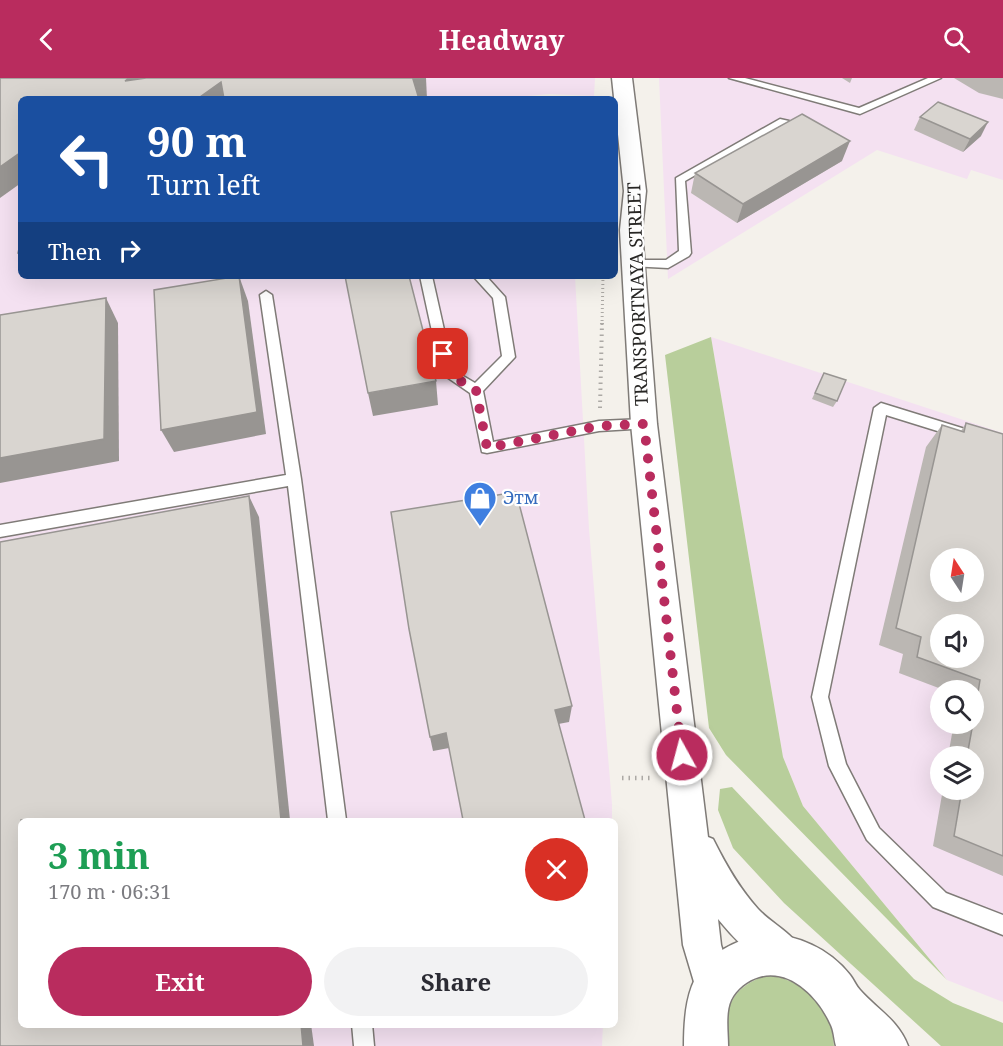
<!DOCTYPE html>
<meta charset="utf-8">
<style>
body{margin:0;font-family:"Noto Serif",serif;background:#f2f2f3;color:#2b2b33;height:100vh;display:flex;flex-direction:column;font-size:22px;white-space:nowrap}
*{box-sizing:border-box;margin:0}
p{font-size:20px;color:#7c7c81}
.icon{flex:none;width:33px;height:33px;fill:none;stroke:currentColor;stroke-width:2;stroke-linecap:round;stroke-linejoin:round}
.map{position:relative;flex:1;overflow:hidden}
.panel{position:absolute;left:18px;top:740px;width:600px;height:210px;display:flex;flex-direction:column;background:#fff;border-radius:9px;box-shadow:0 6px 24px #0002}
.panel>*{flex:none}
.hud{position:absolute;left:18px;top:18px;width:600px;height:183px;border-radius:9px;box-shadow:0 6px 24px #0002;background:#1a4fa0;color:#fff;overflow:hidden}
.needle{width:39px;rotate:348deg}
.fabs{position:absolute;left:930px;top:470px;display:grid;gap:12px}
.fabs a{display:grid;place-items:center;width:54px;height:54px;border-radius:50%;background:#fff;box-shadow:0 6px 24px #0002;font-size:30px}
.pin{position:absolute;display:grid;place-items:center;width:51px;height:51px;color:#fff;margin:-26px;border-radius:12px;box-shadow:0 3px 9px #0006}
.me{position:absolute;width:66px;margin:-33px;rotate:353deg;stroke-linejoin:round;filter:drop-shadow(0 0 4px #0008)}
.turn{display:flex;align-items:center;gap:21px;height:126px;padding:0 30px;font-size:27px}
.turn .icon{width:78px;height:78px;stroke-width:2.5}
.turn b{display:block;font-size:42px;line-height:51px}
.then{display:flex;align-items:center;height:57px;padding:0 30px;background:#0003;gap:12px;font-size:22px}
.round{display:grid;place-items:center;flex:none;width:63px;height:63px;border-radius:32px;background:#f2f2f3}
.summary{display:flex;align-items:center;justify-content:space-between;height:102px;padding:0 30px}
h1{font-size:36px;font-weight:700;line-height:45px;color:#1e9e55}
.cta{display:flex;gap:12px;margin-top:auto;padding:12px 30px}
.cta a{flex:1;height:69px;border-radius:36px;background:#b92c5e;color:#fff;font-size:24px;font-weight:700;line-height:69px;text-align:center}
.cta a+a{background:#f2f2f3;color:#2b2b33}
header{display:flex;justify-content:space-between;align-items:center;height:78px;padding:0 30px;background:#b92c5e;color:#fff;font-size:27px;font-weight:700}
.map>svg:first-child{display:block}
</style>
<header><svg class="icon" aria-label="back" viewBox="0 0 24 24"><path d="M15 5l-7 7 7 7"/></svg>Headway<svg class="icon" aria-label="search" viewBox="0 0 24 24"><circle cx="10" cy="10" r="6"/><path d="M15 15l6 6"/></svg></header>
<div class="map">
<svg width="1003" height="968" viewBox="0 0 1003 968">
<rect width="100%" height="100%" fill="#f4f1eb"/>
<g fill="#f4e1f1" fill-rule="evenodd">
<path d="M0 0H595L594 18 549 16 496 21H21V198H575L589 451 612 726V742H21V946H603L602 968H0Z"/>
<path d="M659 0H1003V102L971 92 967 101 877 72 668 201Z"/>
<path d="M711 259 1003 355V924L947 902 803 728 783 679ZM940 480H974V513H940ZM940 546H974V579H940ZM940 612H974V645H940ZM940 678H974V711H940Z"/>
</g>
<g fill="#b8ce9b">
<path d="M711 259 783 679 803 728 947 902 726 677 709 650 665 277Z"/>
<path d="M732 709 914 901 953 925 1003 945V968H941L784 825 733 770 718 732 720 711Z"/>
<path d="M770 897C807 904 832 930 834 968H729C719 933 734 905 770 897Z"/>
</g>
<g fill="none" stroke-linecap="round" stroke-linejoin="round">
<defs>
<g id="service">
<path d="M729 0H745L859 30 928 0H941L860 36Z"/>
<path d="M780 41 789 43 685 103 691 175 689 178 668 190 630 188V182H666L679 173 676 100Z"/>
<path d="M420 198H432L453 292 475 305 502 278 493 220 473 198H486L505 219 515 279 483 313 493 364 599 343 644 341 649 342 651 346 649 350 599 353 487 375 482 374 470 315 441 295Z"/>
<path d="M266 213 272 217 301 401 346 742H328L288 408 0 459V447L286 397 260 217Z"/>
<path d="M881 325 965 351 967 355 960 360 886 337 828 619 846 686 879 750 946 815 1003 837V857L933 829 867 762 829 688 812 619 874 330Z"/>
<path d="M352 946H372L374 968H354Z"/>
</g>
<path id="minor" d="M612 0H632L646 113 642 152 657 346 708 759 713 761C726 787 739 810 758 831 775 849 794 854 803 877L798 891 784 896C758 885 736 863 718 841L721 867 734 910 728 924 714 930 700 924 683 867 631 346 620 152 624 113Z"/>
<path id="tertiary" d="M764 855C797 857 829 870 850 897 854 902 856 908 860 912 878 932 898 942 908 968H836C834 961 834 952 830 945 818 919 790 890 759 899 748 902 736 911 731 922 725 935 728 954 728 968H684C684 901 699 873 764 855Z"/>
</defs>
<use href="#service" stroke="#7f7b77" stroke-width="3"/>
<use href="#minor" stroke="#7f7b77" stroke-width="3"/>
<use href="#tertiary" stroke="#7f7b77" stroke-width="3"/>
<path stroke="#aca9a5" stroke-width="3" stroke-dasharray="1 3" stroke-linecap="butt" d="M602 247 603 198"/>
<path stroke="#aca9a5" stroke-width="4" stroke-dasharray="1.5 4.5" stroke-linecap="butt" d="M600 330 602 245"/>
<path stroke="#aca9a5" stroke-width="4.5" stroke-dasharray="1.5 5" stroke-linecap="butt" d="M622 700H654"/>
<use href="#service" fill="#fff" fill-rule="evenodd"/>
<use href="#minor" fill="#fff" fill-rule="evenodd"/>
<use href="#tertiary" fill="#fff" fill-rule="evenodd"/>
</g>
<g fill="#bbb7b3">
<path d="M842 0H852L850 5Z"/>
<path d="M954 0H1003V21L979 15Z"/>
<path d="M920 39 981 58 963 74 914 52Z"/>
<path d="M842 83 737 145 691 115 695 95Z"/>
<path d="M824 295 837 323 833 329 812 321Z"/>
<path d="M966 345 1003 356V798L933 768 943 711H974V678H948L954 645H974V612H944L899 595 903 576 879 567 926 369 942 347 961 353Z"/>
</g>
<g fill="#989592">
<path d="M129 0H168L125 3Z"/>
<path d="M420 0H426L427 21H415L413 1Z"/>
<path d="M221 4 226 21H197Z"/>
<path d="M988 44 981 58 963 74 970 61Z"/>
<path d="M850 63 842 83 737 145 743 126Z"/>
<path d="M21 74V105L0 120V89Z"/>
<path d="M239 198 248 223 266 356 174 374 161 352Z"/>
<path d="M106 220 118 245 119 383 0 405V380Z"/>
<path d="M436 303 438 327 373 338 368 315Z"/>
<path d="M249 418 259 439 290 742H281Z"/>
<path d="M572 628 569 644 553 647 555 632Z"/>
<path d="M446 655 449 670 433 673 430 659Z"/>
<path d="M301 946H311L314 968H303Z"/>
</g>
<g fill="#d9d5d0" stroke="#989592" stroke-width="1.5" fill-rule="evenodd">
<path d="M0 0H129L125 3 146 0H420L413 1 419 21H224L221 4 197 21H21V74L0 89Z"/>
<path d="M938 24 988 44 970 61 920 39Z"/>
<path d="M802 36 850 63 743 126 695 95Z"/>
<path d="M21 162V175H18Z"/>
<path d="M239 198 257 334 161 352 154 212Z"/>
<path d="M345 198H409L436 303 368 315Z"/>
<path d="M106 220 104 361 0 380V237Z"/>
<path d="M824 295 846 302 837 323 815 315Z"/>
<path d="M966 345 1003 356V778L954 758 962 711H974V678H967L973 645H974V639L980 602 917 579 921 559 896 550 942 347 964 354ZM940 480H974V513H940ZM940 546H974V579H940Z"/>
<path d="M516 414 572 628 555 632 585 742H463L446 655 430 659 409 551 391 434Z"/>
<path d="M249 418 281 742H21V946H301L303 968H0V464Z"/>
</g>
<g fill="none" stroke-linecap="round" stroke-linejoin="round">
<path stroke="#b92c5e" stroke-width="10" stroke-dasharray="0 18" d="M443 276 447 295 476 312 487 370 599 348 644 346 682 677"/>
</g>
<defs>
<symbol id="shop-pin" viewBox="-11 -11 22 30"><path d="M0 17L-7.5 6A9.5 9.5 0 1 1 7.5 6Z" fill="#3f7fe0" stroke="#fff"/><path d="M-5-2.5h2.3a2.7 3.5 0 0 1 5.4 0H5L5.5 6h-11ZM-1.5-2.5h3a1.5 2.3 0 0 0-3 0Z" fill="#fff"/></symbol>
</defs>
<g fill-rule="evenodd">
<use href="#shop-pin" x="461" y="401" width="38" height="52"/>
</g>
<g text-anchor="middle" stroke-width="4.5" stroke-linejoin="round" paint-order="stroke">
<g font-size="18" fill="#282725" stroke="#fff">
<text transform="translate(638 216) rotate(-92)" y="6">TRANSPORTNAYA STREET</text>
</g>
<g font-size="18" fill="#366cbe" stroke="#fff" text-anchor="start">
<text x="503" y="426">Этм</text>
</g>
</g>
</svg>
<div class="fabs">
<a><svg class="needle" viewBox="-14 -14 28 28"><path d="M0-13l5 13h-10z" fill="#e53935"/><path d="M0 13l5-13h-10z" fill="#7c7c81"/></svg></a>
<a><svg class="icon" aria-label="sound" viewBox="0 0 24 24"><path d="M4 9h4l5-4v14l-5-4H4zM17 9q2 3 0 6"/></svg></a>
<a><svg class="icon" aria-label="search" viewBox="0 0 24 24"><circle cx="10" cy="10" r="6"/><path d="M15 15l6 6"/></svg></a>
<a><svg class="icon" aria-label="layers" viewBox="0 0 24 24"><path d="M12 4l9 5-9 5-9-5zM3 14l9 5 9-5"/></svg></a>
</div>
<div class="pin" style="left:443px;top:276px;background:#d93025"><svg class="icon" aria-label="arrive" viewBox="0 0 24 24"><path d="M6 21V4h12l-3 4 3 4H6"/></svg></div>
<svg class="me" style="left:682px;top:677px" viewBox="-20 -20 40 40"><circle r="17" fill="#b92c5e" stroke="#fff" stroke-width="3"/><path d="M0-11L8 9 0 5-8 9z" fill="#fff"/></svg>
<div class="hud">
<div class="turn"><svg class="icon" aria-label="left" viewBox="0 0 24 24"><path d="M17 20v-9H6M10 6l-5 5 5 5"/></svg><div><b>90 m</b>Turn left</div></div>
<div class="then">Then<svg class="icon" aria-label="right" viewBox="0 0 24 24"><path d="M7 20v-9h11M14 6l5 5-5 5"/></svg></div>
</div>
<section class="panel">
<div class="summary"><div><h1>3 min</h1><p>170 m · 06:31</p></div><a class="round" style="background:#d93025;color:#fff"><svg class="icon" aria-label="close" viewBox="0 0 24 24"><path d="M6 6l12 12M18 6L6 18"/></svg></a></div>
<div class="cta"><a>Exit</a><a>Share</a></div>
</section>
</div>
